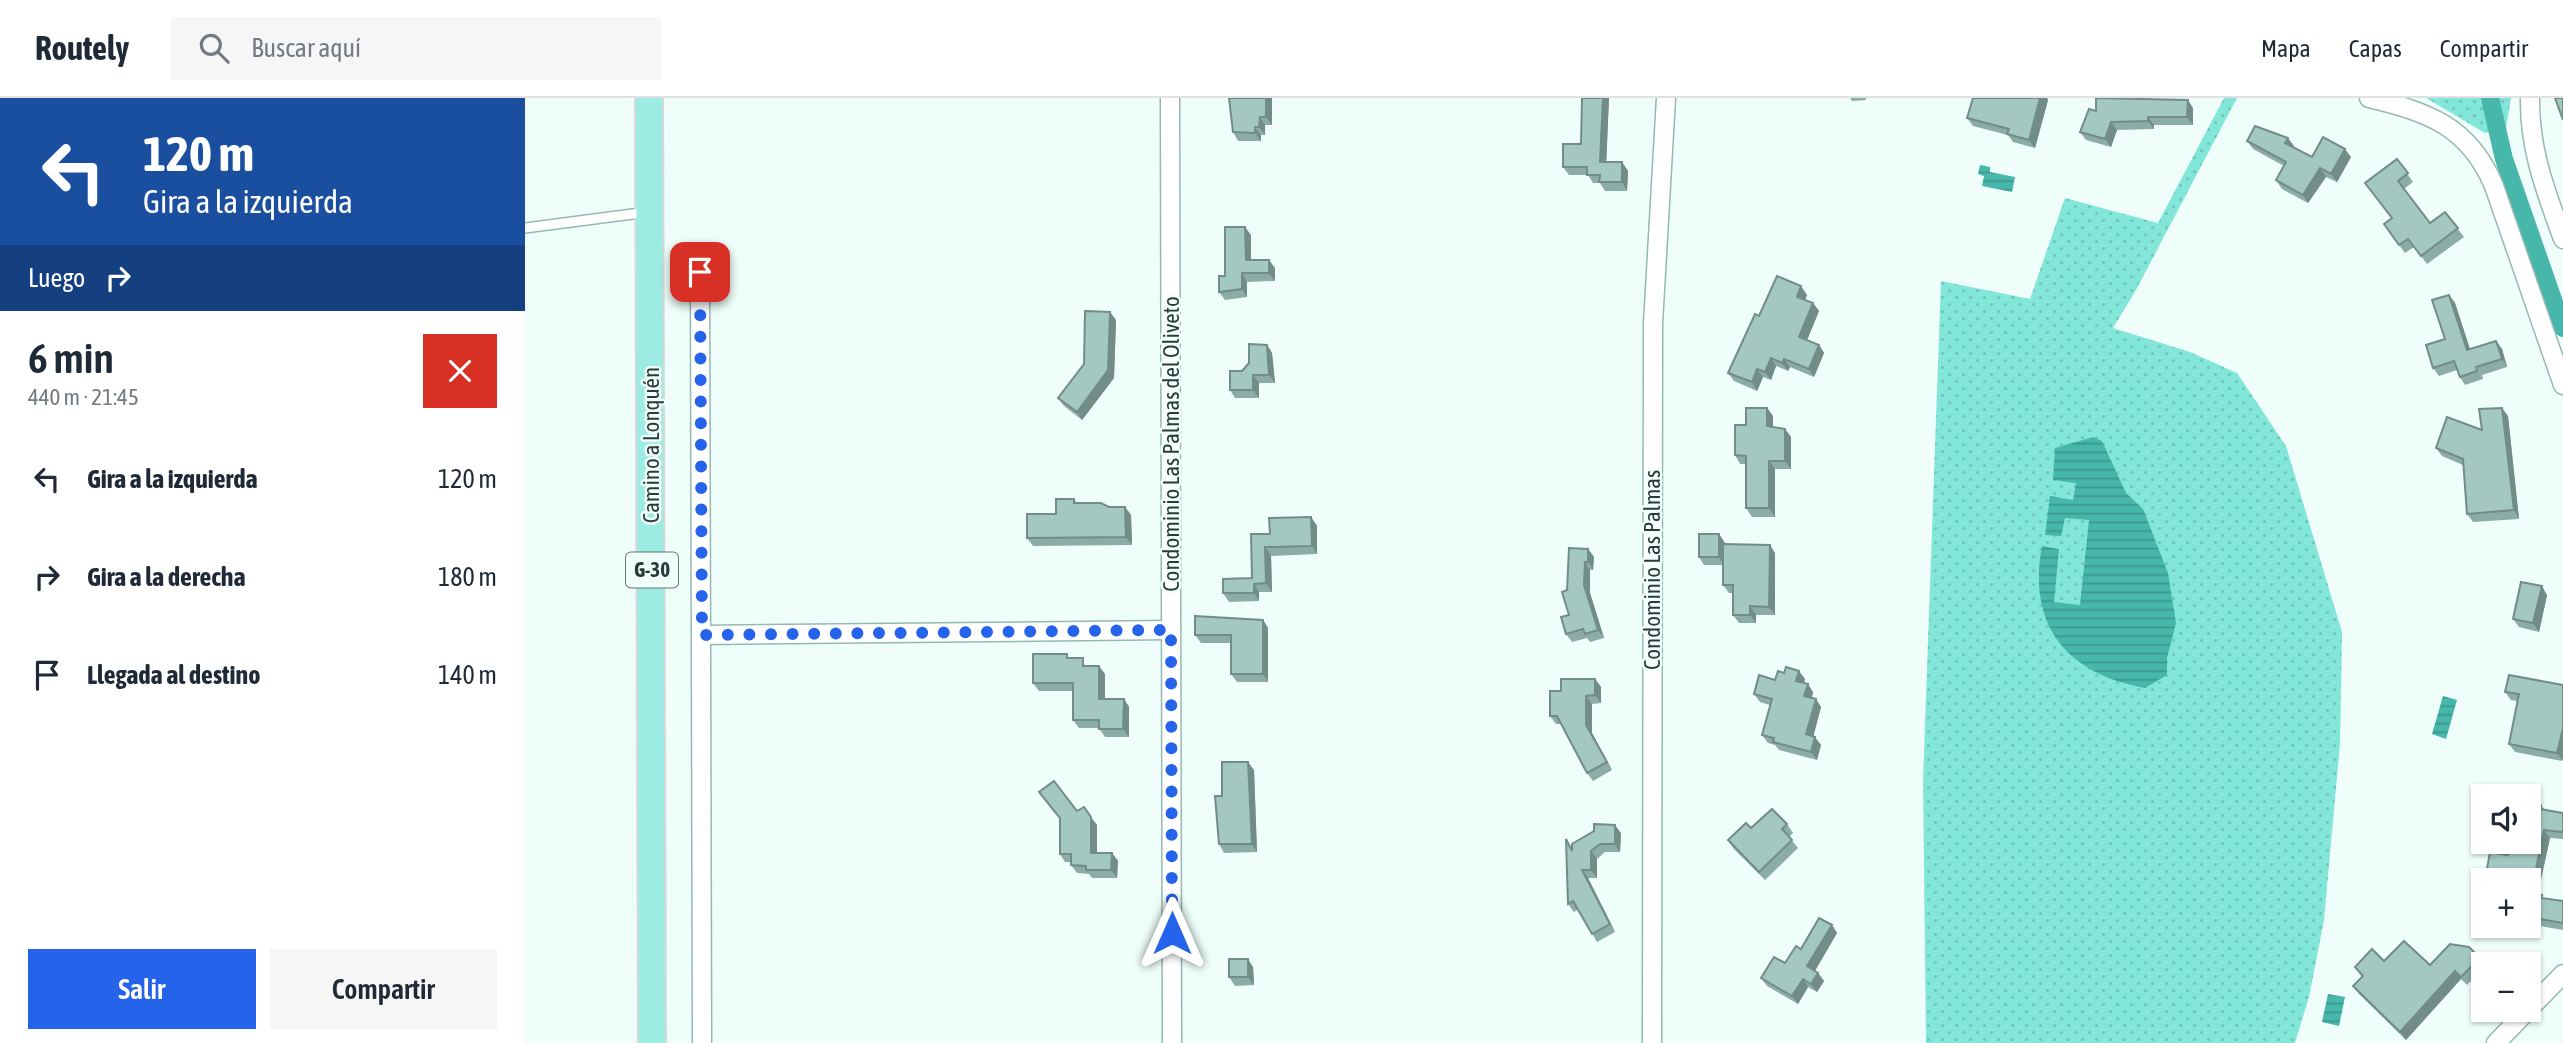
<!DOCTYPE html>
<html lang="es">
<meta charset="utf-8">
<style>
body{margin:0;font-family:"Asap Condensed",sans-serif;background:#f6f6f7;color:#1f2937;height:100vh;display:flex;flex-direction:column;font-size:26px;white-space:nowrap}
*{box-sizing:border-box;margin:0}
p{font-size:23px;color:#747a83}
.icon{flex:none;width:38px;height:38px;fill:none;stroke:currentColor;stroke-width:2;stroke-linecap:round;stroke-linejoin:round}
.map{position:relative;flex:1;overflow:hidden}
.panel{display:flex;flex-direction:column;background:#fff;width:525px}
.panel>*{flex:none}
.banner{background:#1a4fa0;color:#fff;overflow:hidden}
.fabs{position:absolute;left:1946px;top:686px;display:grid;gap:14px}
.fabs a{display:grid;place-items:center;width:70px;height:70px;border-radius:0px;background:#fff;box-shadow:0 2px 5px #0004;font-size:35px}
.pin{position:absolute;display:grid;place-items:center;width:60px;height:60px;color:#fff;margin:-30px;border-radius:14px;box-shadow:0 4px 10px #0006}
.me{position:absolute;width:77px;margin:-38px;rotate:0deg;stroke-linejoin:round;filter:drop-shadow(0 0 5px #0008)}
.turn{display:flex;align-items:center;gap:24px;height:147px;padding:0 28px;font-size:32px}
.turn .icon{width:91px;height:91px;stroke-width:2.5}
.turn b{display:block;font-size:49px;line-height:60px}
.then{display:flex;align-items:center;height:66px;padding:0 28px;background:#0003;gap:14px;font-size:26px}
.round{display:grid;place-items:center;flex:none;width:74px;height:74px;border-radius:0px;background:#f6f6f7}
.head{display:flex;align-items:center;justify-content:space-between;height:119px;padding:0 28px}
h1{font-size:42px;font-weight:600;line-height:52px}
.button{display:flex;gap:14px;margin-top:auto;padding:14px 28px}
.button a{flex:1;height:80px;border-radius:0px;background:#2563eb;color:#fff;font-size:28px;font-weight:600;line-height:80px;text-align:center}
.button a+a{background:#f6f6f7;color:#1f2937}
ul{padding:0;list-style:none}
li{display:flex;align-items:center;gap:21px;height:98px;padding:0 28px}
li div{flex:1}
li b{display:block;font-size:26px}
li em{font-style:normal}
header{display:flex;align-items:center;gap:42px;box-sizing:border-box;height:98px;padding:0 35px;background:#fff;border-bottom:2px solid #e0e1e3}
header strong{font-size:33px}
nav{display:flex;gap:38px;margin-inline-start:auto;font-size:24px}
.search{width:490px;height:63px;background:#f6f6f7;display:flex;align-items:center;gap:18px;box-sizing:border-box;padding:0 24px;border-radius:0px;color:#747a83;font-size:26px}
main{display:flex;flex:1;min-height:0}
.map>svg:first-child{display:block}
</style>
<header>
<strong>Routely</strong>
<div class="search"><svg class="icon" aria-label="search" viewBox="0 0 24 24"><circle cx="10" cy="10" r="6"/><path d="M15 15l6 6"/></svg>Buscar aquí</div>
<nav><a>Mapa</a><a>Capas</a><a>Compartir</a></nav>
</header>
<main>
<section class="panel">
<div class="banner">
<div class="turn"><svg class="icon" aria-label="left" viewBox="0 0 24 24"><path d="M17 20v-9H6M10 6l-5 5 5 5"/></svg><div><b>120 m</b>Gira a la izquierda</div></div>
<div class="then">Luego<svg class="icon" aria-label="right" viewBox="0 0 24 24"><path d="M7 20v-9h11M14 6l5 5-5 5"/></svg></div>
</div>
<div class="head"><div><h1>6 min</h1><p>440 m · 21:45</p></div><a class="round" style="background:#d93025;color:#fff"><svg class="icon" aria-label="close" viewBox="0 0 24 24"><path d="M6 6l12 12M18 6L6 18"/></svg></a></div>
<ul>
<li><svg class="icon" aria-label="left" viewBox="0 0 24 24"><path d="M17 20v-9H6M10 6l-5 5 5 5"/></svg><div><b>Gira a la izquierda</b></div><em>120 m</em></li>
<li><svg class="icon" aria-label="right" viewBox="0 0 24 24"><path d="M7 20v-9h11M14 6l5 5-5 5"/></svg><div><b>Gira a la derecha</b></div><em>180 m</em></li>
<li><svg class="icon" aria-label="arrive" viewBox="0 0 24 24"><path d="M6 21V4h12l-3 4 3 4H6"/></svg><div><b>Llegada al destino</b></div><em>140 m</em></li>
</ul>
<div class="button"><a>Salir</a><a>Compartir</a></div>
</section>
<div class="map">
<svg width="2038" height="945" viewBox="0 0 2038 945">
<defs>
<pattern id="grass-dots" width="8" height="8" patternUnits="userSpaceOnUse" patternTransform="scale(1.75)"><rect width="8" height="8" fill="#82e6d9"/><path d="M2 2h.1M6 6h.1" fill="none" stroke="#70c6bb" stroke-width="1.8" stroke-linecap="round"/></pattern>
<pattern id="water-rules" width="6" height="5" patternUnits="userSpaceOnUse" patternTransform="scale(1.75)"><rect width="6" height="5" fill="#46b7aa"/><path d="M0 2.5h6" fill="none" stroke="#3b968b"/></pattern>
</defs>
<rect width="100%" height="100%" fill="#effefb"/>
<g fill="url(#grass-dots)">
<path d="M1699 0H1712L1611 192 1588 230 1665 254 1712 275 1761 348 1817 534 1815 646 1799 822 1784 899 1770 945H1401L1398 682 1416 183 1505 201 1540 100 1633 125Z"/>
<path d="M1901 0H1986L1981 30 1960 35Z"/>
</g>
<g fill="url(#water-rules)">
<path d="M1455 67 1465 69V74L1490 79 1487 94 1457 88 1459 78 1453 76Z"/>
<path d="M1568 339 1577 343 1601 395 1618 411 1643 475 1651 525 1642 560V577L1620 590C1542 576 1502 528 1517 448L1534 451 1529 504 1555 507 1564 422 1540 420 1536 438 1520 437 1525 398 1548 402 1551 385 1528 382 1530 350Z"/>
<path d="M1918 598 1932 602 1921 641 1907 636Z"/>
<path d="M1803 896 1820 899 1814 928 1797 924Z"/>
</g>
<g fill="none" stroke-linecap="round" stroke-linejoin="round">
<path stroke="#46b7aa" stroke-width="18" d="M1965 0 1979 61 2038 230"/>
<defs>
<path id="service" d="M0 130 123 114"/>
<g id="minor">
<path d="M645 0 647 945"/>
<path d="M1844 0C1903 14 1944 28 1969 88L2038 287"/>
<path d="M2005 0C2004 51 2021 94 2038 141"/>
<path d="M175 174 177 945"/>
<path d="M177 537 646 532"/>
<path d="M2004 911 2038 876"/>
<path d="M1127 945 1128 226 1141 0"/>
<path d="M1971 945 2003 912"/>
</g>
<path id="primary" d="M124 0 127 945"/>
</defs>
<use href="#service" stroke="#94b9b3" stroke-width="12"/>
<use href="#minor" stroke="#94b9b3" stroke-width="21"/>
<use href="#primary" stroke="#d5d8d7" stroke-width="30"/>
<use href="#service" stroke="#fff" stroke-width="9"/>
<use href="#minor" stroke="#fff" stroke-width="18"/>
<use href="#primary" stroke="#9cece3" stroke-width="26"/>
</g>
<g fill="#8caca7">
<path d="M747 0V27H740V37H736V43H713L708 34Z"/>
<path d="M1057 0H1084L1081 64H1097L1103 73 1102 93H1080L1075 85H1068L1063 77H1044L1038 69 1056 46Z"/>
<path d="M1325 0H1341V2L1327 3Z"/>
<path d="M1448 0H1522L1523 2 1510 50 1488 44 1483 37 1448 28 1442 20Z"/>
<path d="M1668 10V27H1629V31L1592 32 1586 49 1561 42 1555 34 1571 13Z"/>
<path d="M1722 43 1769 48 1768 49 1787 59H1826L1812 84 1801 79 1783 105 1757 91 1751 82 1759 68 1728 51Z"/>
<path d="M1872 61 1888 84 1879 91 1905 125 1920 114 1939 139 1902 166 1889 149 1880 155 1859 126 1866 121Z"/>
<path d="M726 137V162L750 170V183L722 184V199L700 202 694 194 700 178Z"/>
<path d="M1282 197 1280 202 1288 205 1294 213 1282 242 1294 247 1299 255 1289 279 1265 269 1263 273 1251 268 1246 282 1238 279 1232 293 1209 283 1203 275 1234 218Z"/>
<path d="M1924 197 1930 205 1945 251 1971 243 1977 251 1982 269 1957 277 1958 281 1940 287 1935 279 1932 272 1914 278 1908 270 1920 241Z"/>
<path d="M585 214 591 222 589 280 557 322 539 308 533 300 559 266Z"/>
<path d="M742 247 747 255 750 285H734V300H710L705 292 717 273Z"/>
<path d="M1242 310 1248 318V329L1260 331 1266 339V371H1250V419H1227L1221 410V366H1215L1210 357 1221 327Z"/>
<path d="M1983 318 1994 421 1948 424 1942 416 1938 367 1917 358 1911 350 1957 332Z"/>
<path d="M549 401 552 405 584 409H600L606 417 607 447 508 448 502 440Z"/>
<path d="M786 419 792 428V456L746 458 747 494H734V503L704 504 698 495 727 480 745 436Z"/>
<path d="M1194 436 1200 446 1250 455V517H1231V525H1214L1208 517V495H1204L1198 487V467H1179L1174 459Z"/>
<path d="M1063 451 1069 459 1068 472H1065V495L1079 540 1065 544 1062 540 1047 544 1041 536 1044 517Z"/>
<path d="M2022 497 2014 534 1994 529 1988 521Z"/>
<path d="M738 522 743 530V584H712L706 576V545H676L670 537Z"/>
<path d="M545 560 580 576V601H599L604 609V639H580L574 630H554L548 622V593H514L508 585Z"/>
<path d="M1984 577 2037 663 1990 654 1984 646 1992 603 1986 602 1980 594Z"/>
<path d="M1070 581 1076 589V605L1067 606V635L1087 672 1068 683 1062 675 1036 626H1031L1025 618 1036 593Z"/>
<path d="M1280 581 1279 585 1288 594 1287 600 1296 609 1288 638 1296 647 1292 662 1254 652 1250 647 1243 645 1237 637 1245 607 1235 604 1229 596Z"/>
<path d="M729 672 732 754 699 755 694 746Z"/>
<path d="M520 702 552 713 572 727V755H587L593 763 592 780H567L564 776 552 775 546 767V764H540L535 756V721Z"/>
<path d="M2016 707 2020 712 2038 715V741L2025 740 2013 796 2019 800 2038 803V832L2004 826V782Z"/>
<path d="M1262 726 1268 735 1264 739 1273 750 1240 782 1209 751 1203 742 1226 730Z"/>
<path d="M1096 735 1095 754H1080L1072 761V780H1063L1090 834 1072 844 1053 811 1049 814 1043 806 1047 751Z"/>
<path d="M1307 827 1312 835 1290 873 1293 875 1299 883 1292 894 1283 889 1273 906 1242 888 1236 880 1260 865 1276 851Z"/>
<path d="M1955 860 1960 866H1958V871L1942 887 1936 881 1881 942 1834 896 1828 888 1837 879 1830 869 1859 863 1905 867Z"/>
<path d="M728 869 729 887 710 888 704 879Z"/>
</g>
<g fill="#728c88">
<path d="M741 0H747V27L741 19Z"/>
<path d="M1078 0H1084L1081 72 1075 64Z"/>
<path d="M1515 0H1522L1523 2 1510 50 1504 42Z"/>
<path d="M1663 2 1668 10V27L1662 19Z"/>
<path d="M735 19 740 27V37L734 29Z"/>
<path d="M1623 19 1629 27V31L1623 23Z"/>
<path d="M1586 24 1592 32 1586 49 1580 41Z"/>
<path d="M730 29 736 37V43L730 35Z"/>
<path d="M1763 40 1769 48 1766 53 1760 45Z"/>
<path d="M1820 51 1826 59 1812 84 1806 76Z"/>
<path d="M1097 64 1103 73 1102 93 1097 84Z"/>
<path d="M1795 70 1801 79 1783 105 1778 97Z"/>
<path d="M720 129 726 137V170L721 162Z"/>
<path d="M744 162 750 170V183L744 175Z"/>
<path d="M717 175 722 184V199L717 191Z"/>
<path d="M1276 188 1282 197 1278 207 1272 199Z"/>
<path d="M1924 197 1930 205 1948 261 1942 252Z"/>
<path d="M1288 205 1294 213 1280 247 1274 239Z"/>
<path d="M585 214 591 222 589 280 557 322 552 314Z"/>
<path d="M1971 243 1977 251 1982 269 1977 261Z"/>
<path d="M742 247 747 255 750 285 744 277Z"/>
<path d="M1294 247 1299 255 1289 279 1284 271Z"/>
<path d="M1246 260 1251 268 1246 282 1240 274Z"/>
<path d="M1259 261 1265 269 1263 273 1257 265Z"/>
<path d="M1232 271 1238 279 1232 293 1227 284Z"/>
<path d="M728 277 734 285V300L728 292Z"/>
<path d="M1242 310 1248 318V336L1242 328Z"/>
<path d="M1977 310 1983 318 1994 421 1989 412Z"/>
<path d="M1260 331 1266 339V371L1260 363Z"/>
<path d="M1244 363 1250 371V419L1244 410Z"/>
<path d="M600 409 606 417 607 447 601 439Z"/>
<path d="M786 419 792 428V456L787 448Z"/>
<path d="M1194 436 1200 445 1199 467 1194 459Z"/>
<path d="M1245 447 1250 455V517L1244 509Z"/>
<path d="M740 449 746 458 747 494 741 485Z"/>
<path d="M1063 451 1069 459 1068 472 1063 464Z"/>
<path d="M1060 464 1065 472V495L1079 540 1073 532 1059 487Z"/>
<path d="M729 486 734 494V503L729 495Z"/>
<path d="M2017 488 2022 497 2014 534 2008 525Z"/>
<path d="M1225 508 1231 517V525L1225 517Z"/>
<path d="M738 522 743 530V584L738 576Z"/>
<path d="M574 568 580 576V609L574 601Z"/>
<path d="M1274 573 1280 581 1277 591 1271 583Z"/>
<path d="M1070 581 1076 589V605L1070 597Z"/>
<path d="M1283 586 1288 594 1285 606 1279 598Z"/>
<path d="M1061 598 1067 606V635L1087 672 1082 664 1061 627Z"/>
<path d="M599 601 604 609V639L598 631Z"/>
<path d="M1291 601 1296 609 1287 644 1281 636Z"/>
<path d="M2038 630V661L2037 663 2032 655Z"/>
<path d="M1290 639 1296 647 1292 662 1286 654Z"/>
<path d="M723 664 729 672 732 754 727 746Z"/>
<path d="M566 719 572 727V763L566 755Z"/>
<path d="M1090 727 1096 735 1095 754 1090 746Z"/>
<path d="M2019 732 2025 740 2011 803 2006 795Z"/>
<path d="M1066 753 1072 761V780L1066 772Z"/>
<path d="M587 755 593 763 592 780 586 772Z"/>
<path d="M1057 772 1063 780 1090 834 1085 826Z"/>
<path d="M1307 827 1312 835 1288 876 1282 868Z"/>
<path d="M723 861 728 869 729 887 723 879Z"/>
<path d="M1930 873 1936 881 1881 942 1875 934Z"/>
<path d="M1293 875 1299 883 1292 894 1286 886Z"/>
<path d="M1278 881 1283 889 1273 906 1267 898Z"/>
</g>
<g fill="#a3c8c2" stroke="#728c88" stroke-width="2">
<path d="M704 0H741V19H735L734 29H730V35L708 34Z"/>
<path d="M1057 0H1078L1075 64H1097V84H1074L1075 77H1062V69H1038V46H1056Z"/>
<path d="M1448 0H1515L1504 42 1482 36 1484 31 1442 20Z"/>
<path d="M1571 0 1663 2 1662 19H1623V23L1586 24 1580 41 1555 34 1564 11 1571 13Z"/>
<path d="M2030 0H2038V22Z"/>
<path d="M1730 28 1763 40 1760 45 1787 59 1798 39 1820 51 1806 76 1795 70 1778 97 1751 82 1761 64 1722 43Z"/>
<path d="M1872 61 1883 75 1873 83 1905 125 1920 114 1933 130 1896 158 1883 141 1874 147 1859 126 1867 120 1840 85Z"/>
<path d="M700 129H720L721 162H744V175H717V191L694 194V178H700Z"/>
<path d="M1252 178 1276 188 1272 199 1288 205 1274 239 1294 247 1284 271 1259 261 1257 265 1246 260 1240 274 1232 271 1227 284 1203 275 1230 216 1234 218Z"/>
<path d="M1924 197 1942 252 1971 243 1977 261 1951 269 1952 273 1935 279 1929 263 1908 270 1901 247 1920 241 1907 202Z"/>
<path d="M560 213 585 214 583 272 552 314 533 300 559 266Z"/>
<path d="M724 246 742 247 744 277H728V292H705V273H717L724 265Z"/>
<path d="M1221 310H1242V328L1260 331V363H1244V410H1221V358L1210 357V327H1221Z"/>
<path d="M1977 310 1989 412 1942 416 1938 361 1911 350 1922 319 1957 332 1954 311Z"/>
<path d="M531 401H549V405H576L584 409H600L601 439 502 440V416H531Z"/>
<path d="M786 419 787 448 740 449 741 485 729 486V495H698V481L727 480 726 436H745L744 420Z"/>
<rect x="1174" y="436" width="20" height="23"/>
<path d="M1198 446 1245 447 1244 509 1225 508V517H1208V487H1198Z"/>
<path d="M1044 450 1063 451V464H1060L1059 487 1073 532 1060 536 1058 531 1041 536 1036 519 1044 517 1037 494 1042 492Z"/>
<path d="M1996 484 2017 488 2008 525 1988 521Z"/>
<path d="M670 518 738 522V576H706V537H670Z"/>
<path d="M508 556H542V560H558V568H574V601H599L598 631H574V622H548V585H508Z"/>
<path d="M1261 569 1274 573 1271 583 1283 586 1279 598 1291 601 1281 636 1290 639 1286 654 1248 644 1249 640 1237 637 1247 601 1229 596 1234 577 1250 582 1253 573 1259 575Z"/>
<path d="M1984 577 2038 587V630L2032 655 1984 646 1994 596 1980 594Z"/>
<path d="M1036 581H1070V597L1061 598V627L1082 664 1062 675 1032 618H1025V593H1036Z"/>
<path d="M697 664H723L727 746H694L690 698H697Z"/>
<path d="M529 683 552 713 559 709 566 719V755H587L586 772H561V768L546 767V756H535V720L514 694Z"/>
<path d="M2004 705 2016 707 2015 711 2038 715V734L2019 732 2006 795 2017 797 2016 800 2038 803V825L2004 819V782H1960L1965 754 1983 757 1985 744H2004Z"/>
<path d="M1247 711 1262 726 1257 731 1267 742 1234 774 1203 742 1221 725 1226 730Z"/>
<path d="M1069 726 1090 727V746H1075L1066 753V772H1057L1085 826 1067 836 1048 803 1043 806 1041 741 1047 753V746L1069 733Z"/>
<path d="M1294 820 1307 827 1282 868 1293 875 1286 886 1278 881 1267 898 1236 880 1249 859 1260 865 1271 848 1276 851Z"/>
<path d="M1879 843 1905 867 1925 846 1944 849 1955 860 1936 879 1930 873 1875 934 1828 888 1838 878 1830 869 1847 851 1859 863Z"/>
<rect x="704" y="861" width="19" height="18"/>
</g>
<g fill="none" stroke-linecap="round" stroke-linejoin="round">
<path stroke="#2563eb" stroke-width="12" stroke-dasharray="0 21.6" d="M175 174 177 537 646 532 647 835"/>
</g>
<g text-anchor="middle" stroke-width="5" stroke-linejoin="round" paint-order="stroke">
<rect fill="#effefb" stroke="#667572" stroke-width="2" x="101" y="454.5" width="52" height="35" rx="5"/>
<g font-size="21" font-weight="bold" fill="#2b3a38">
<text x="127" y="479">G-30</text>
</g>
<g font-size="23" fill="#2b3a38" stroke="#effefb">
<text transform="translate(646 346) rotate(-90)" y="8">Condominio Las Palmas del Oliveto</text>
<text transform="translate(126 347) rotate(-90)" y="8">Camino a Lonquén</text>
<text transform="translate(1127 472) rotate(-90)" y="8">Condominio Las Palmas</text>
</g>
</g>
</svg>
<div class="fabs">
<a><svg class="icon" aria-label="sound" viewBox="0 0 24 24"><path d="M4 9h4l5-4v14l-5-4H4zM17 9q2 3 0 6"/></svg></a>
<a>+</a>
<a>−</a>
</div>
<div class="pin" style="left:175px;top:174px;background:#d93025"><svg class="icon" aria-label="arrive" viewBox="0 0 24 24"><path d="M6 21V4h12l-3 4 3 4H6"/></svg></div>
<svg class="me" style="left:647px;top:835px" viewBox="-20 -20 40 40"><path d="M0-17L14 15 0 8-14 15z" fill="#2563eb" stroke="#fff" stroke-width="4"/></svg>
</div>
</main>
